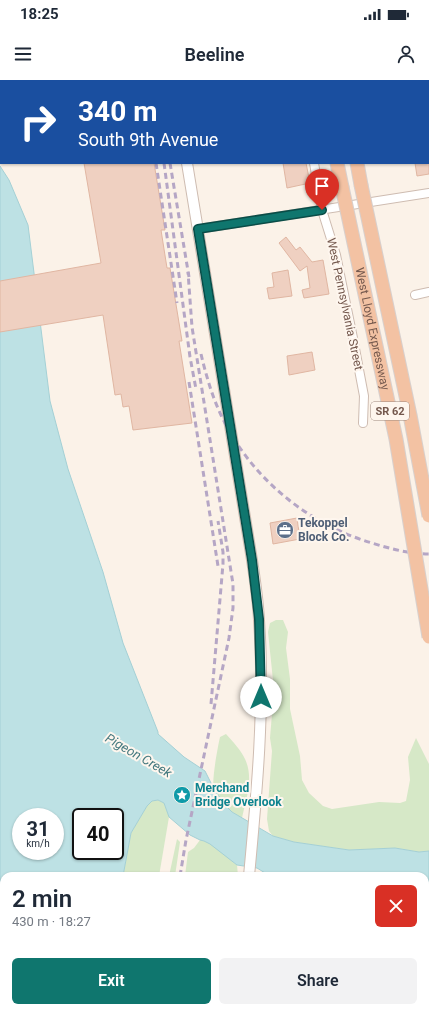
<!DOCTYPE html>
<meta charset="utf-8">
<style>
body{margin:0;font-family:Roboto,sans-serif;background:#f2f2f3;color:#1f2937;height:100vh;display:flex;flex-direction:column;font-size:15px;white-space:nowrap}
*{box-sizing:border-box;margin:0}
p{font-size:13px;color:#747a83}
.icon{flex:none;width:22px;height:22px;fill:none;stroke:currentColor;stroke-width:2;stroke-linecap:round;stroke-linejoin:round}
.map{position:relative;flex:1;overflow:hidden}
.side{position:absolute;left:0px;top:792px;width:429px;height:140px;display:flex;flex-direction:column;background:#fff;border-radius:12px 12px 0 0;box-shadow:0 1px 3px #0004}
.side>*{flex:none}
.top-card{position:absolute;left:0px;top:0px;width:429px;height:84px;box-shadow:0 1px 3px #0004;background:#1a4fa0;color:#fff;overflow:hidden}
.speed{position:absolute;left:12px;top:728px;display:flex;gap:8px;font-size:20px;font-weight:700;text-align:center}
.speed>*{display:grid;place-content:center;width:52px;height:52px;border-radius:50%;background:#fff;box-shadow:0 1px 3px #0004;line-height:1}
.speed small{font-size:10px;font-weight:400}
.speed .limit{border:2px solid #111;border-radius:6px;background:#fff;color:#111}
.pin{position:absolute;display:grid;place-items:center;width:34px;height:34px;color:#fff;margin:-41px -17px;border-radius:50% 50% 50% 0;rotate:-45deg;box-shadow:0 0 4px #0007}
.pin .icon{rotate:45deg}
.me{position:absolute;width:44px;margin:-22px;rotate:0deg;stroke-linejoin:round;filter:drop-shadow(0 0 3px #0008)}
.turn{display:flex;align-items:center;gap:14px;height:84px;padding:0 12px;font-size:18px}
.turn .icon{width:52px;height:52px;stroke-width:2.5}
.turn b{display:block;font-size:28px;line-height:34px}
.round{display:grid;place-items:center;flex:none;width:42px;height:42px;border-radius:6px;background:#f2f2f3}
.overview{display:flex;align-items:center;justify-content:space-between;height:68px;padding:0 12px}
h1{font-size:24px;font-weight:600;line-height:30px}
.primary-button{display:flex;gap:8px;margin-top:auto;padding:8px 12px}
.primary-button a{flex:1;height:46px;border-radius:6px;background:#0f766e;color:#fff;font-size:16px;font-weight:600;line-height:46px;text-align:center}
.primary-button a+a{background:#f2f2f3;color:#1f2937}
.status{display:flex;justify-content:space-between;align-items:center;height:28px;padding:0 20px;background:#fff;direction:ltr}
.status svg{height:11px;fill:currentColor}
header{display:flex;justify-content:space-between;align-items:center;height:52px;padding:0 12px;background:#fff;font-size:18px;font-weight:600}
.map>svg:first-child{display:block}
</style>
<div class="status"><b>18:25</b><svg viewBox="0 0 49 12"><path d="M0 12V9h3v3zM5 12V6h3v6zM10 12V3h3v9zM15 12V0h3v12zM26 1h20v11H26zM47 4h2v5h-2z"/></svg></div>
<header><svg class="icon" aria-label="menu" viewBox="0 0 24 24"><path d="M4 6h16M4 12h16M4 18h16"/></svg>Beeline<svg class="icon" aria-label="person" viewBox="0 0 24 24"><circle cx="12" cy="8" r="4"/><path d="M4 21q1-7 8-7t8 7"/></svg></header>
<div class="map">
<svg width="429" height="932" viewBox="0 0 429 932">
<rect width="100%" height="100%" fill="#fbf2e8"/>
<g fill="#ece5e1">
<path d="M130 928H171L174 932H126Z"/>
<path d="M259 928H319L320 932H259Z"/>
</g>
<g fill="#d6e8c7">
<path d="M276 540H283L288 552 286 568 290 599V629L300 676 302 700 309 713 323 726 332 729 379 722 400 723 406 721 410 700 408 677 416 658 429 684V771L419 772 395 768 349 770 294 762 273 756 269 751 267 739 272 671 270 658 274 610 268 552 270 543Z"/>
<path d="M226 654C233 662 241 670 245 679 254 698 246 719 242 738 232 733 217 721 214 710 211 702 218 666 220 657Z"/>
<path d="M158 720 164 723 169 737 159 796H123L131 753 147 726 152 721Z"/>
<path d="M177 759 180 762 175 796H169Z"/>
<path d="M200 760C212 761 227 777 237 785L238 796H185L188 772 194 768Z"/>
<path d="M425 812H429V932H411L410 928H425Z"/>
<path d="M100 928H130L126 932H100Z"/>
<path d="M211 928H230V932H210Z"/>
<rect x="243" y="928" width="16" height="4"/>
<path d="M319 928H377L375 932H320Z"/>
</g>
<path fill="#bde1e4" stroke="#a4d0d5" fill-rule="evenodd" d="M0 86 9 100 28 145 50 321 68 389 103 492 123 563 158 652V654L184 677 205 691 214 709 225 725 232 732 273 756 294 762 349 770 395 768 419 772 429 771V812H425V796H270L257 788 237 785 210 764 204 761 200 760 190 755 169 737 164 723 158 720 152 721 147 726 131 753 123 796H4V928H100V932H0ZM21 737H55V771H21ZM81 737H115V771H81Z"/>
<g fill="#efd0c1" stroke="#e0b6a2">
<path d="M84 83H154L165 150H161L167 188H170L182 261H179L192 343 133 350 129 326 123 327 121 314 115 315 103 235 0 252V201L101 183Z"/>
<path d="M283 83H306L310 103 287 108Z"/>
<path d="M415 83H429V94L417 96Z"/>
<path d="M286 157 296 170 300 167 312 182 323 180 329 214 304 218 302 210 310 208 307 186 300 191 279 163Z"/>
<path d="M288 190 292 216 269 219 267 208 274 207 272 193Z"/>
<path d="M312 272 315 290 289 295 287 276Z"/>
<path d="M297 438 300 459 273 464 270 443Z"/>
</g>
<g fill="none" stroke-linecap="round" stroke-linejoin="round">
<defs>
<g id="minor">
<path d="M301 0V1"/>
<path d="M314 83 322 130 336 175 353 258 364 316 363 343"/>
<path d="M198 149 429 113"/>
<path d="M415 215 429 212"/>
</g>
<g id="tertiary">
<path d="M174 0V1"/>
<path d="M187 83 252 480C255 500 258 520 259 540 265 626 257 711 249 796"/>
<path d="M236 932V928"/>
</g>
<g id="trunk">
<path d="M317 0V1"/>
<path d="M340 0 341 1"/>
<path d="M337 83 342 107"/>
<path d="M357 83 361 105"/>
</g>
</defs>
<use href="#minor" stroke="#cebcb1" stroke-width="10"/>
<use href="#tertiary" stroke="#cebcb1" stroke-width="12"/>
<use href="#trunk" stroke="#d8d0cd" stroke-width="15"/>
<use href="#minor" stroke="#fff" stroke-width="8"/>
<use href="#tertiary" stroke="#fff" stroke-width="10"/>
<use href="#trunk" stroke="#f3c2a3" stroke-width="13"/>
<g stroke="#b5a6c5" stroke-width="3" stroke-dasharray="6 4" stroke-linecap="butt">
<path d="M151 0V1"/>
<path d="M157 0V1"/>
<path d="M156 83 177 223"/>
<path d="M164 83 190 277 196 309"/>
<path d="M170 83 189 197"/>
<path d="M201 274C206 295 212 316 221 335 250 397 307 444 372 463 391 469 410 474 429 474"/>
<path d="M189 302 218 486"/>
<path d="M211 624 223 484V472L218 441"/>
<path d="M180 796 186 760 229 558 233 528V504L192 247 188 192"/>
<path d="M200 928 201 932"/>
</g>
<defs>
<g id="trunk-bridge">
<path d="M361 105 410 335 429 436"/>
<path id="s1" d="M342 107 396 359 429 557"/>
</g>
</defs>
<use href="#trunk-bridge" stroke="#d8d0cd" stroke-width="15" stroke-linecap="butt"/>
<use href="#trunk-bridge" stroke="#f3c2a3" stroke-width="13"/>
</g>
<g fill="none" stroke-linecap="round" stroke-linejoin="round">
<defs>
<path id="route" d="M261 617 259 539 252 480 198 149 322 130"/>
</defs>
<use href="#route" stroke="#0a4d48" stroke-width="10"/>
<use href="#route" stroke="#0f766e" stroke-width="7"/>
</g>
<defs>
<symbol id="office-disc" viewBox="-11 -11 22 22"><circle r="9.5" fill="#5c6f8a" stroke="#fef6ee"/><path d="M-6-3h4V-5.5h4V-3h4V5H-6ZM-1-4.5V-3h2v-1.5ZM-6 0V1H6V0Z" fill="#fff"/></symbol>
<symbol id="sight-disc" viewBox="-11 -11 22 22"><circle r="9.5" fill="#0f9aa8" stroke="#fef6ee"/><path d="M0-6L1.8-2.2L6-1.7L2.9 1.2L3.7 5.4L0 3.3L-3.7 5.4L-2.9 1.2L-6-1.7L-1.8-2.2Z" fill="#fff"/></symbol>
</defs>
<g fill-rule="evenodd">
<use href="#office-disc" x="275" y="440" width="20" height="20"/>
<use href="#sight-disc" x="172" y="705" width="20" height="20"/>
</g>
<g text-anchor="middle" stroke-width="4" stroke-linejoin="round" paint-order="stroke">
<rect fill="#fef6ee" stroke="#9d877d" stroke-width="1" x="371" y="322" width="38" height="18" rx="3"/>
<g font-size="11" font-weight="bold" fill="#74584d">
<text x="390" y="335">SR 62</text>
</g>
<g font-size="12" fill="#74584d" stroke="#fef6ee">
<text transform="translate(345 224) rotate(78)" y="4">West Pennsylvania Street</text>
<text dy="4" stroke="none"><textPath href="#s1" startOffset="145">West Lloyd Expressway</textPath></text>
</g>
<g font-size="12" font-weight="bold" fill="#4e5e75" stroke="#fef6ee" text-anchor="start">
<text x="298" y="447">Tekoppel<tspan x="298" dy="14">Block Co.</tspan></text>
</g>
<g font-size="12" font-weight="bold" fill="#0d838f" stroke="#fef6ee" text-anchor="start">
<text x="195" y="712">Merchand<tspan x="195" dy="14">Bridge Overlook</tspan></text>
</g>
<g font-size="13" font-style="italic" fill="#45797f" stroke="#fef6ee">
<text transform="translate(139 675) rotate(30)" y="5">Pigeon Creek</text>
</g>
</g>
</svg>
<div class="speed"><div>31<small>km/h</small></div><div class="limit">40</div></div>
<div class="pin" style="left:322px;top:130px;background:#d93025"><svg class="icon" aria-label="arrive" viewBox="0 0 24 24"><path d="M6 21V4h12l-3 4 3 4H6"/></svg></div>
<svg class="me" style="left:261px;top:617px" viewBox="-20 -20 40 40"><circle r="19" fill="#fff"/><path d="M0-13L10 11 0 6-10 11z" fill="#0f766e"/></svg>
<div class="top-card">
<div class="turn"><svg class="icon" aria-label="right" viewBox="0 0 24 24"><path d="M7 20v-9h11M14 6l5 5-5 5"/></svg><div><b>340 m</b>South 9th Avenue</div></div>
</div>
<section class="side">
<div class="overview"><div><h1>2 min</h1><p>430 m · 18:27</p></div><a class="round" style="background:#d93025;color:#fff"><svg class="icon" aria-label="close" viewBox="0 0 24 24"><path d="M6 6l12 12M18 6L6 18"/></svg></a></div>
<div class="primary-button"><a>Exit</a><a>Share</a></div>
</section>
</div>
